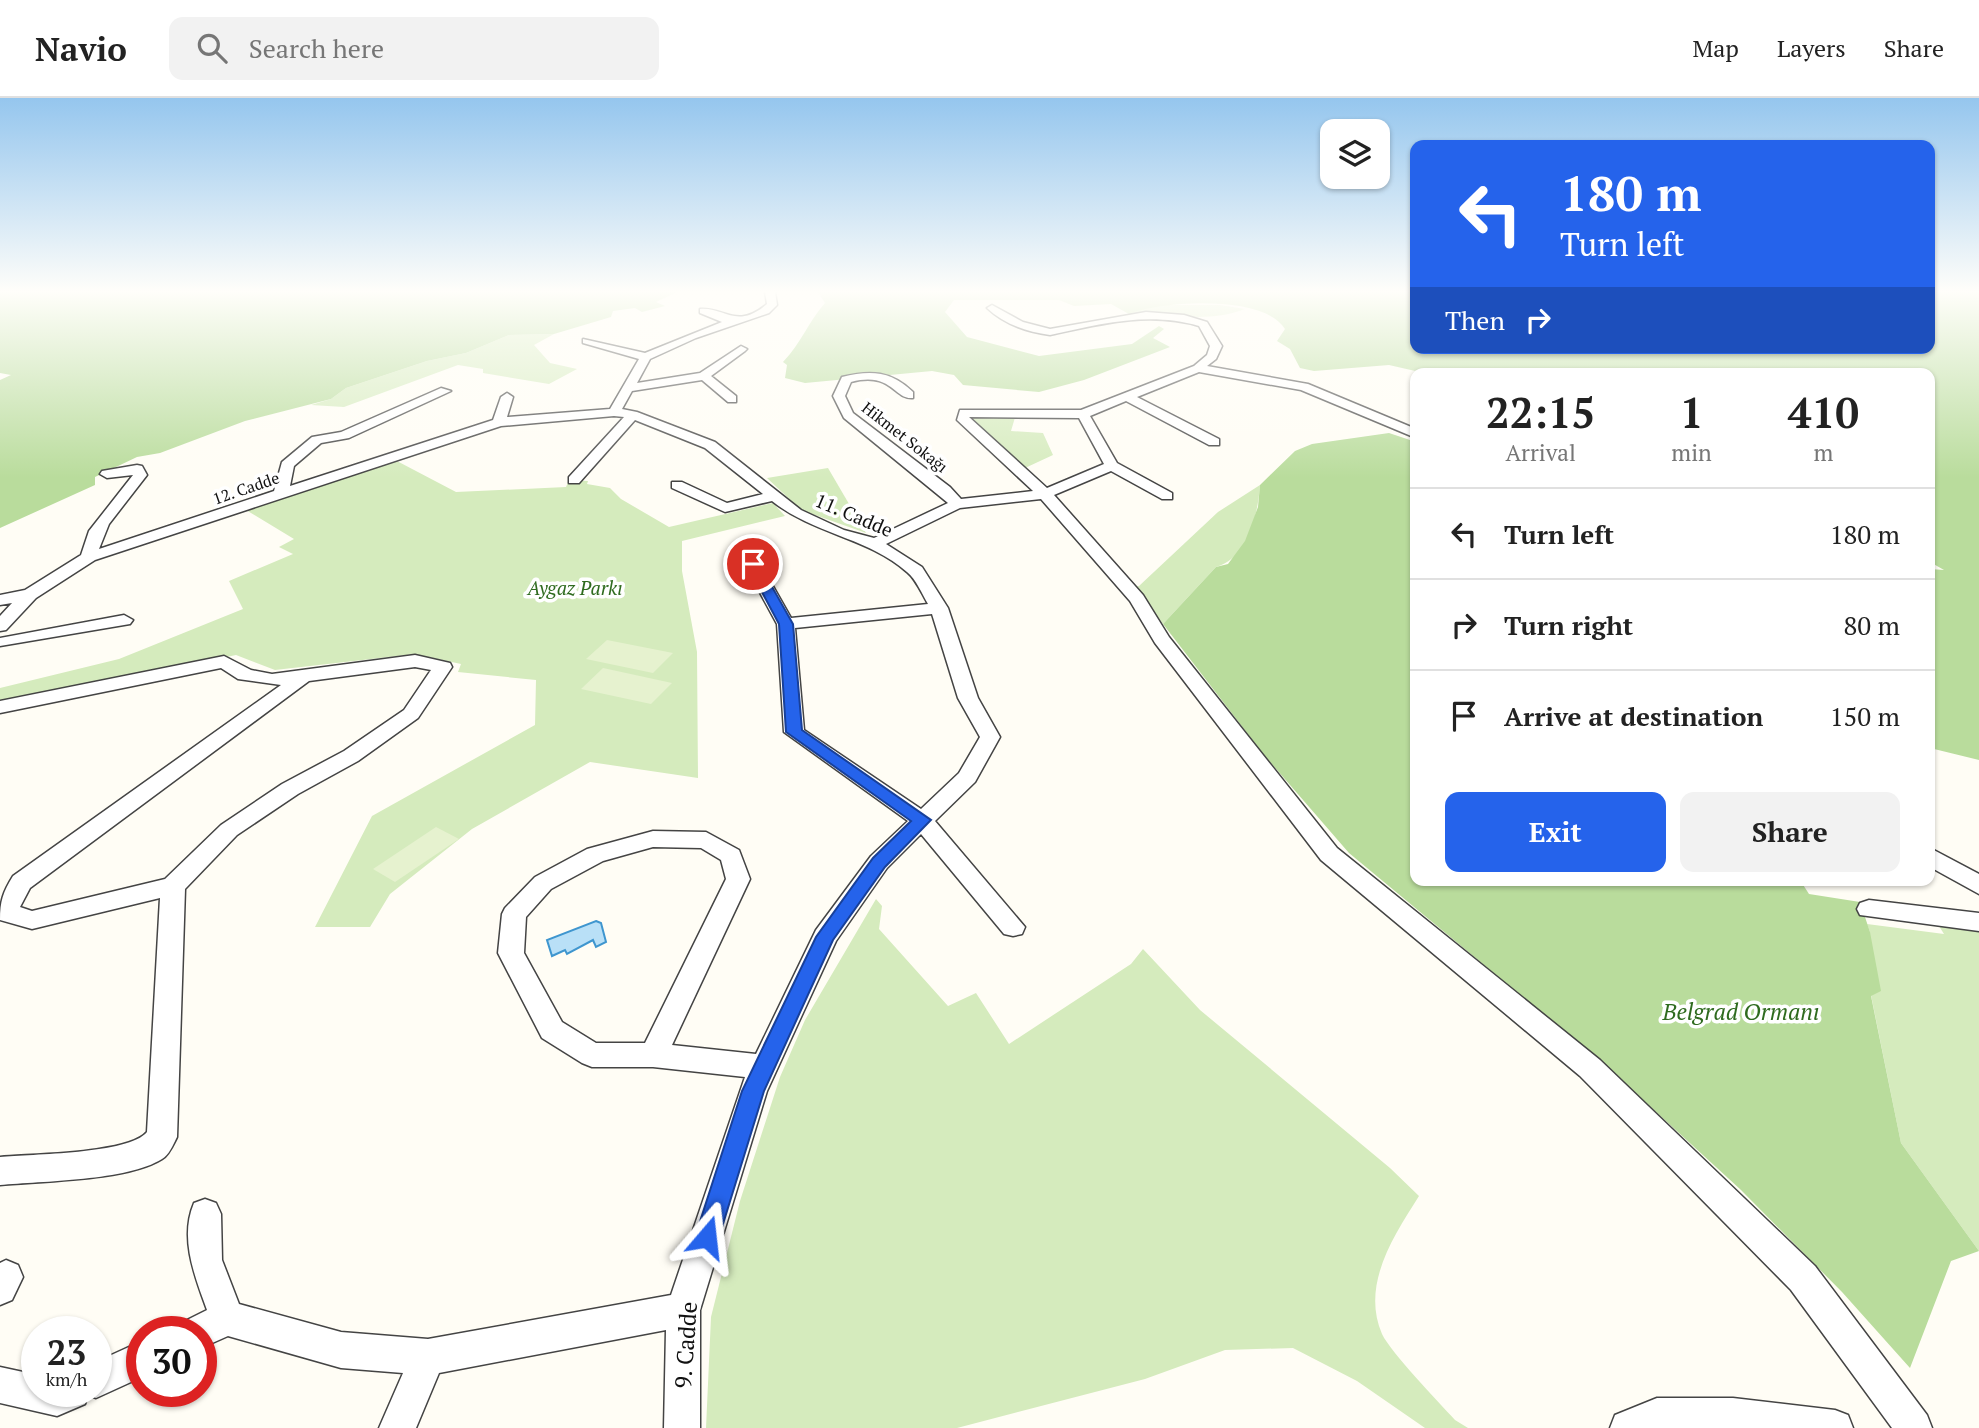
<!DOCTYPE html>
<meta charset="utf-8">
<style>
body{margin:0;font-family:"PT Serif",serif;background:#f2f2f2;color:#222;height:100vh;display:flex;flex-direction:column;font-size:26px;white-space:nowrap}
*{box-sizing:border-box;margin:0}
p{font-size:23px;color:#767676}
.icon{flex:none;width:38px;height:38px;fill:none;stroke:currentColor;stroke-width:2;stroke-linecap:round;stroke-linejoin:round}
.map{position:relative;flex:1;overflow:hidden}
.side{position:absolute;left:1410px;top:270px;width:525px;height:518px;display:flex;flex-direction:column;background:#fff;border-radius:14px;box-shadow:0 2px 5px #0004}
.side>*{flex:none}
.top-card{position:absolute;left:1410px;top:42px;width:525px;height:214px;border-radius:14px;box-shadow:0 2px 5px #0004;background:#2563eb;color:#fff;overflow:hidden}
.controls{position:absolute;left:1320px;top:21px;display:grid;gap:14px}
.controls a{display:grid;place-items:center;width:70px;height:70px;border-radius:14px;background:#fff;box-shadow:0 2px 5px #0004;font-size:35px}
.speed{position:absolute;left:21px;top:1218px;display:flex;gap:14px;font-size:35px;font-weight:700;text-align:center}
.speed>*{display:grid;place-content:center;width:91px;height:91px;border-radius:50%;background:#fff;box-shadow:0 2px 5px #0004;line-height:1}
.speed small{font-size:18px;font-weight:400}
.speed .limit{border:10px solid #d22;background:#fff;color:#111}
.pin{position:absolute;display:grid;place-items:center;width:60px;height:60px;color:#fff;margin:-30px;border:4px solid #fff;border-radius:50%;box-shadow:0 2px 7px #0007}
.me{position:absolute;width:77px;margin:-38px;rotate:17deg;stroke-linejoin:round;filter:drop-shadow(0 0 5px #0008)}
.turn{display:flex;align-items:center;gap:24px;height:147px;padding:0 35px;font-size:32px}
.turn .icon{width:91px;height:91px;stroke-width:2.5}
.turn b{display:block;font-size:49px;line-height:60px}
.then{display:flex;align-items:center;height:66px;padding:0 35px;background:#0003;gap:14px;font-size:26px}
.eta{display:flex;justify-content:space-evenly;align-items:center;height:119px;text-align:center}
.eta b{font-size:42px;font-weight:700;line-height:49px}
.button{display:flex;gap:14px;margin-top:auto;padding:14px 35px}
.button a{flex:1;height:80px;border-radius:14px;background:#2563eb;color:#fff;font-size:28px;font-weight:700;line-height:80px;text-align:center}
.button a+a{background:#f2f2f2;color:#222}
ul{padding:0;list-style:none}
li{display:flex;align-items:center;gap:21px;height:91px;padding:0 35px;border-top:2px solid #e0e0e0}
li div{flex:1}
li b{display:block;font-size:26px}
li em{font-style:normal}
header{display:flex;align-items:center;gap:42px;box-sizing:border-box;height:98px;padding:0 35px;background:#fff;border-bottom:2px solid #e0e0e0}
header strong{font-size:33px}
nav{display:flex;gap:38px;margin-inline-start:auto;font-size:24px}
.search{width:490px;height:63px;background:#f2f2f2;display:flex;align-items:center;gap:18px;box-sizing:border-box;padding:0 24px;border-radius:14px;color:#767676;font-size:26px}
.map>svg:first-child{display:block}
</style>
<header>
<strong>Navio</strong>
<div class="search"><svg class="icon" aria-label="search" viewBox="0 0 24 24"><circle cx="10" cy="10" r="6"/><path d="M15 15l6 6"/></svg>Search here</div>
<nav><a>Map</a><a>Layers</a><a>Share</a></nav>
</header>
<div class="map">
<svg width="1979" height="1330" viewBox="0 0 1979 1330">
<rect width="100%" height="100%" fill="#fffdf5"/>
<g fill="#d5ebbd">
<path d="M1167 207H1220L1245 211C1207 226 1169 215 1129 216L1140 210Z"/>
<path d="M554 236 534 247 550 265 577 271 549 286 483 275V271L458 267 344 309 311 307 331 301 346 290 427 263 466 255 509 237Z"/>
<path d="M1016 316 1011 333 1043 335 1053 357 1025 370 970 320Z"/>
<path d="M395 362 456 394 566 389 569 382 588 383 587 386 610 390 621 401 669 429 773 405 785 418 682 443V473L697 554 698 680 590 664 472 731 390 796 370 829H315L372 718 535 627 536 582 458 574 461 566 415 556 275 572 236 557 0 606V590L119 561 243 511 229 483 293 456 279 449 294 441 246 412Z"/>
<path d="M828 370 866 435 801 412 767 380Z"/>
<path d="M1260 387C1258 416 1248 460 1216 469L1163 526 1134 489 1139 488 1218 414Z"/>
<path d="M876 801 882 808 879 831 948 908 976 895 1009 946 1131 866 1143 851 1200 912 1390 1070 1419 1098C1393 1139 1361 1187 1382 1236 1391 1255 1438 1303 1455 1322L1468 1330H1425L1357 1283 1293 1250 1225 1252 1145 1281 957 1330H706L711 1219 740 1103 780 979 805 922Z"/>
<path d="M1867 826 1944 836 1939 828 1979 832V1153L1901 1045 1871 897 1870 834Z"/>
</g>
<g fill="#b9dc9c">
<path d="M0 194H677L656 204 665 208 642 214 635 210 613 213 611 219 554 236 509 237 466 255 427 263 346 290 331 301 245 323 160 355 137 359 95 379V387L0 430V282L11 277 0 275Z"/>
<path d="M818 194H1416V250H1930V194H1979V662L1930 650V471L1944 472 1930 464V275H1424L1389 267 1314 273 1300 270 1290 251 1277 243 1285 231C1264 196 1162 203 1129 216L1111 206 1074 208 1059 202H954L945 214 967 239 1039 258 1132 246 1159 228 1164 231 1153 240 1170 249 1084 282 1039 294 963 287 954 277 932 273 805 285 785 280 787 267 783 264C802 244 808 224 825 205Z"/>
<path d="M1389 335 1416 344V782H1800L1809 796 1860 804 1870 834 1881 893 1871 898 1901 1045 1979 1153 1951 1163 1910 1270 1842 1194 1741 1092 1606 968 1349 755 1264 657 1163 526 1216 469 1228 466 1245 443 1258 409 1260 387 1295 353 1312 346Z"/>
</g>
<g fill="#e6f2cf">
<path d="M607 542 673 555 653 575 586 561Z"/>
<path d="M603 570 672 585 651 606 581 591Z"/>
<path d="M436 729 459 741 395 784 373 771Z"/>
</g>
<path fill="#b9e0f7" stroke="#3f96cf" stroke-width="2" d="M596 823 601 825 606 844 596 849 593 842 567 856 565 852 552 858 547 842Z"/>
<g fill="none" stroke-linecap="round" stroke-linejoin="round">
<defs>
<g id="minor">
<path d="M765 194H775L777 207 769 215 696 240 650 261 637 285 700 275 741 248 747 251 745 253 711 278 736 298V304H728L702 282 632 293 622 311 637 314 715 344 801 412 844 432 874 440 948 405 844 320 833 298 842 279C871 272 891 273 913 294V300C894 302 892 273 851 284L845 298 853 315 950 389 961 401 1033 393 957 322 960 312H1081L1194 268 1207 257 1210 248 1199 228C1149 213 1100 226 1050 237 1027 234 1004 226 987 210L992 207 1023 224 1050 231 1146 214 1184 217 1207 224 1222 248 1216 261 1207 268 1308 286 1416 331V340L1301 292 1199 274 1137 299 1219 341V347H1209L1126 303 1090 318 1117 365 1172 395V401H1162L1111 373 1054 397 1143 497 1169 539 1337 750 1600 962 1815 1168 1927 1317 1932 1330H1892L1791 1192 1580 978 1321 762 1155 545 1130 503 1041 401 960 410 886 446 922 469 948 510 978 600 1000 639 975 684 935 723 1025 829 1022 836 1013 838 1004 836 921 736 887 770 836 843 767 993 700 1212V1330H664L666 1232 439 1275 416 1330H379L403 1275 341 1270 228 1238 201 1250V1234H182L187 1222 207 1212C195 1179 179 1140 194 1105L205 1101 216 1105 221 1116 222 1162 239 1206 341 1234 428 1241 671 1197 745 979 653 969H592L582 965 542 940 498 855 502 816 505 810 535 779 587 751 653 733 706 734 739 752 750 781 672 947 756 956 816 832 871 758 908 723 784 634 777 526 734 447 736 444H748L791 520 928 506C922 496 916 481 907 474 867 439 815 437 772 403L725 414 672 390V384H682L727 405 763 396 705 350 635 322 579 385H569V379L624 319 614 318 501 328 95 462 36 500 6 532 0 533V518L12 505 0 507V497L25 492 81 457 89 433 133 377 107 380 100 376 102 373 137 367 142 368 147 377 109 426 99 451 274 393 282 364 312 339 341 334 441 290 451 293 349 340 321 345 294 368 290 388 493 322 501 299 507 295 513 299 507 319 610 311 639 261 583 245V241L645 255 722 224 700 215V211C725 209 736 232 767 206ZM969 319 1079 320 1104 366 1047 390ZM932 516 958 600 980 639 959 675 921 711 804 632 795 530ZM653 749 701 750 721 762 726 781 645 945H596L562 924 524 855 526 819 551 791 603 763Z"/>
<path d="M124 517 133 522 130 526 0 548V540Z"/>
<path d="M415 557 450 565 452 569 418 620 358 663 298 696 237 737 185 791 177 1039C173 1047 169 1057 162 1061 127 1083 42 1083 0 1087V1059C31 1056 129 1056 147 1034L160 800 32 831 0 822C0 803 3 794 13 778L281 587 238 581 221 570 0 615V603L224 558 251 572 272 576ZM415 569 431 572 404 612 344 653 282 686 221 727 165 781 32 813 20 809 30 790 309 583Z"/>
<path d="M1930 750 1979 776V796L1930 769Z"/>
<path d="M1869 802 1979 815V833L1860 817 1857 811 1860 805Z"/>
<path d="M6 1162 18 1167 23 1179 12 1202 0 1207V1165Z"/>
<path d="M142 1243V1279L96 1300 88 1297 85 1306 57 1318 0 1305V1269L37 1277V1293H96V1264Z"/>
<path d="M1657 1300H1733L1835 1312 1848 1317 1853 1330H1610L1615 1317Z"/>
</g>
</defs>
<use href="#minor" stroke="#444" stroke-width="3"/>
<use href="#minor" fill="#fff" fill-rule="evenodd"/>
</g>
<linearGradient id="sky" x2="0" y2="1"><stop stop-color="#95c6ee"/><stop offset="0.51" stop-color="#fffefa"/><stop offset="1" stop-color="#fffefa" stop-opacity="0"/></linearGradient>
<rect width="1979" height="380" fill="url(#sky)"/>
<path fill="#2563eb" stroke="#184099" stroke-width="2" d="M749 464H758L793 526 802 632 931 722 885 769 833 842 764 993 719 1139 715 1148 707 1151 698 1148 695 1139 742 993 816 839 873 760 911 723 786 634 779 526 747 466Z"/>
<g text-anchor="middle" stroke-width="7" stroke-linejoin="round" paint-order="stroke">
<g font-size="16" fill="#111" stroke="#fff">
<text transform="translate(905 339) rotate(38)" y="6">Hikmet Sokağı</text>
<text transform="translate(246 390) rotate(-19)" y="6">12. Cadde</text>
</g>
<g font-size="19" fill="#111" stroke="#fff">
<text transform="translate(854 417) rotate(23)" y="7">11. Cadde</text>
</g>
<g font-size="19" font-style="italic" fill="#2f6b1f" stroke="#fff">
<text x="575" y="497">Aygaz Parkı</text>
</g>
<g font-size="23" font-style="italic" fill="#2f6b1f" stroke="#fff">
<text x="1741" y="922">Belgrad Ormanı</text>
</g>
<g font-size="23" fill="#111" stroke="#fff">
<text transform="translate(686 1247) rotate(-86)" y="8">9. Cadde</text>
</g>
</g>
</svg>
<div class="controls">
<a><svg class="icon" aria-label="layers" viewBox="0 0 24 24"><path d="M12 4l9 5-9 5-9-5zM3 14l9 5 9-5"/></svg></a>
</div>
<div class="speed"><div>23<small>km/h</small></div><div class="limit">30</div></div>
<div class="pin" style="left:753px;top:466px;background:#d93025"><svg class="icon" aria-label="arrive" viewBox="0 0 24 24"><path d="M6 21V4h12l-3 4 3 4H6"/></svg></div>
<svg class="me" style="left:707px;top:1139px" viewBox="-20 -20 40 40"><path d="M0-17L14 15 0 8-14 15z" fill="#2563eb" stroke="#fff" stroke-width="4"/></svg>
<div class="top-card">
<div class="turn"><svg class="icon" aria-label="left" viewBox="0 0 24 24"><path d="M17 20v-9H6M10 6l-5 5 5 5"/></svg><div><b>180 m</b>Turn left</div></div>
<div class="then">Then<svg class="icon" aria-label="right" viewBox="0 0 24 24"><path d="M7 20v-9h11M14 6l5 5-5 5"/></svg></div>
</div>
<section class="side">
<div class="eta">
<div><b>22:15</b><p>Arrival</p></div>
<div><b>1</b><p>min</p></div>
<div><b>410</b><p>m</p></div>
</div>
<ul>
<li><svg class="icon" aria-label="left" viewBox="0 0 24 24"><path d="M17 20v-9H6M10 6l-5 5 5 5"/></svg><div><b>Turn left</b></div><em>180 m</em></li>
<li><svg class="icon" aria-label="right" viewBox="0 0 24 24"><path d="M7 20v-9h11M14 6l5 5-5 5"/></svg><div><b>Turn right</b></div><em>80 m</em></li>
<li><svg class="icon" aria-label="arrive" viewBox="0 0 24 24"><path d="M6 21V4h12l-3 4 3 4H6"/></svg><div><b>Arrive at destination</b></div><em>150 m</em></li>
</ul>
<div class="button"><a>Exit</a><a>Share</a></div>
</section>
</div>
